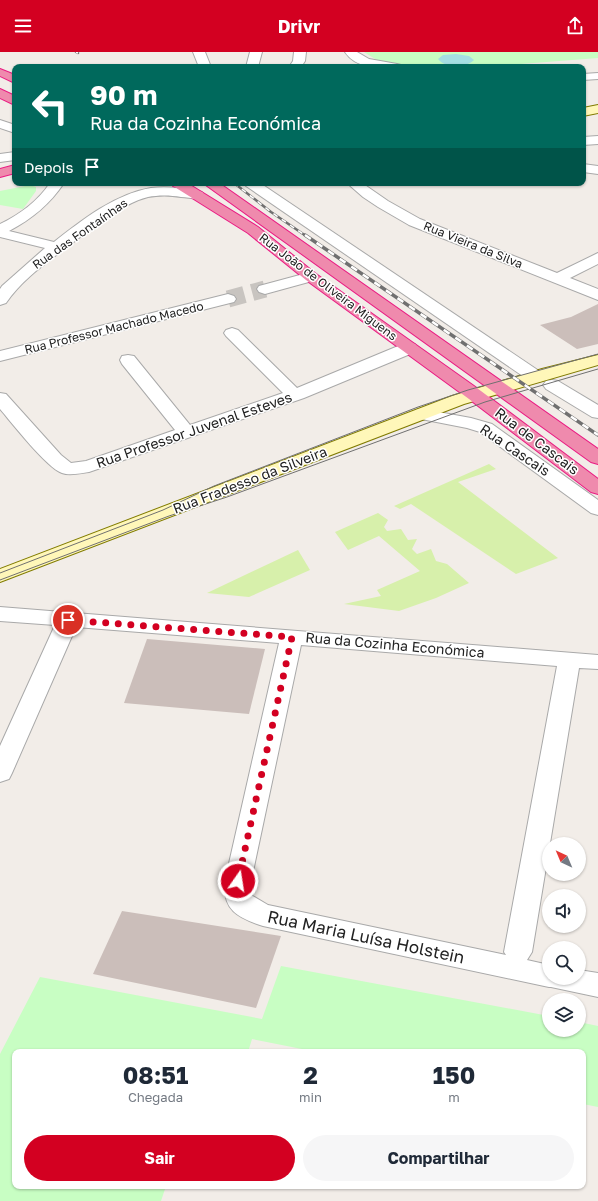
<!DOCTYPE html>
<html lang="pt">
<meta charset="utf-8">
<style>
body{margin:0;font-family:"Golos Text",sans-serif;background:#f6f6f7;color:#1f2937;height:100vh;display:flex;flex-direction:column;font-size:15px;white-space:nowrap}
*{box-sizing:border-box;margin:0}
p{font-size:13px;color:#747a83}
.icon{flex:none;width:22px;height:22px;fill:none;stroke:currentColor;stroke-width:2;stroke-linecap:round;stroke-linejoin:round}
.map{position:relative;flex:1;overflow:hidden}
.sheet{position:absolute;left:12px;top:997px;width:574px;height:140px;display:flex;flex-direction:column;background:#fff;border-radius:8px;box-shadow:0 1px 3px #0004}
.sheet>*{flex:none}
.hud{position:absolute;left:12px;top:12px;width:574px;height:122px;border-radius:8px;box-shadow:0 1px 3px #0004;background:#00695c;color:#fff;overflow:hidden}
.needle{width:26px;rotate:316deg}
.tools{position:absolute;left:542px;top:785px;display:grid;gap:8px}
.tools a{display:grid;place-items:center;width:44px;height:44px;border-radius:50%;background:#fff;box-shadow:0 1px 3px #0004;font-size:20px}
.pin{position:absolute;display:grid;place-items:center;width:34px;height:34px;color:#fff;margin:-17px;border:2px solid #fff;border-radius:50%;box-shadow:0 1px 4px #0007}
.me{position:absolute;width:44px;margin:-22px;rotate:13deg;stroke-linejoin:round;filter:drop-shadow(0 0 3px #0008)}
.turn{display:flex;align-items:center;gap:14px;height:84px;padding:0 12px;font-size:18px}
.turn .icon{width:52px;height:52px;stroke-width:2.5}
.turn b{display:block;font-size:28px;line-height:34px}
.then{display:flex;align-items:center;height:38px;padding:0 12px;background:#0003;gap:8px;font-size:15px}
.eta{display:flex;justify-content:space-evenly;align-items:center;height:68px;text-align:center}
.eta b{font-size:24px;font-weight:700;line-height:28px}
.action{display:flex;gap:8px;margin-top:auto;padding:8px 12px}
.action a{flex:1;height:46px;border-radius:24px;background:#d30021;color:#fff;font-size:16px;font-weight:700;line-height:46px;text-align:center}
.action a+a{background:#f6f6f7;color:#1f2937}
header{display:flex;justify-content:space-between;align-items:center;height:52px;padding:0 12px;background:#d30021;color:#fff;font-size:18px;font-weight:700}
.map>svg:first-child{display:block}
</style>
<header><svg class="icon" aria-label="menu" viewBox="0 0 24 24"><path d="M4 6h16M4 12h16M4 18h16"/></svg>Drivr<svg class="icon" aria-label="share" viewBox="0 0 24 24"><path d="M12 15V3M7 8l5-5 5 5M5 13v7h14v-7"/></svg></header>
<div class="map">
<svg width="598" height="1149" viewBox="0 0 598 1149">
<rect width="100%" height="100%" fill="#f2ede8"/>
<g fill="#d7f0ab">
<path d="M489 412 496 417 458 430 558 506 516 522 411 452 400 457 394 454Z"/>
<path d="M378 461 388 468 384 475 387 479 401 477 408 488 417 487 412 497 417 502 431 497 436 509 447 512 469 531 436 546 399 559 344 552 381 544 377 538 420 519 379 484 348 498 335 480Z"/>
<path d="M298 498 310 518 249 545 207 541Z"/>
</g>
<g fill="#c8fec3">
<path d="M364 0H598V6L482 15H415L383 12Z"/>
<path d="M30 133 36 135V139L23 157 0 153V139Z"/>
<path d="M281 914 549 964V978H579V970L598 974V1055L583 1052V1000H317L252 987 248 1000H15V1134H166L161 1149H0V1002L40 925 262 967Z"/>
</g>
<path fill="#a5dfe3" d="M456 2 469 4 474 8C467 16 444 16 438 7L443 3Z"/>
<g fill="#cbbeba">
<path d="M598 252V292L577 297 540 273 571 265Z"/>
<path d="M147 587 265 597 249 662 124 651Z"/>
<path d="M122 859 281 884 256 956 93 922Z"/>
</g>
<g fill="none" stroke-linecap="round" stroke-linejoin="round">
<path stroke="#c8c4c0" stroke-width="17" stroke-dasharray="17 8" stroke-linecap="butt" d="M228 247 265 237"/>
<defs>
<g id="street">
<path d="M193 0H205L211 15H199Z"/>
<path d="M250 0H262L258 15H246Z"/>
<path d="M294 0H306L305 9 301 15H289L293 9Z"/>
<path d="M345 0H357L369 7 397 12 401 13 403 15C382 15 358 19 345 0Z"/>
<path d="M598 21V27L583 28V22Z"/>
<path d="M0 68 15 73V81L0 76Z"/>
<path d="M598 84V92L583 93V85Z"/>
<path d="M15 100V108L0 110V102Z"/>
<path d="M583 112 598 114V122L583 120Z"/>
<path d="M50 131H64C50 152 32 167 9 179L54 190C82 168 115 142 151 136 166 134 182 136 197 139L202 140 204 143 202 146C195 148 188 145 181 145 170 143 158 143 148 145 120 152 86 181 63 198 42 214 21 229 6 251L0 253V237L2 234 45 196 0 185V172C19 163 38 149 50 131Z"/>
<path d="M244 131H260L542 321 545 325 542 329 536 330 530 329 246 134Z"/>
<path d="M347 131H362L388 149 420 167 557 221 598 201V212L570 226 598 237V248L409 173 378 155 363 145Z"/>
<path d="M311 220 316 222 319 225 316 228 265 242 259 240 257 237 259 234Z"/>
<path d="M228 242 234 244 236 247 234 250 0 309V299Z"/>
<path d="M232 276 238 278 297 336 403 292 409 291 415 292 417 296 415 300 304 346 89 420C81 421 70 424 62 421 47 416 12 371 0 357V341L6 342 61 403 71 411 86 409 175 378 122 312 120 308 122 304 128 303 134 304 190 373 283 341 226 284 224 281 226 278Z"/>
<path d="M552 328 558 329 598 353V366L592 365 546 337 543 333 546 329Z"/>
<path d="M422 357 471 366 492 372 598 448V463L591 461 480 380 467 376 416 366 413 362 416 358Z"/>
<path d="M0 555 598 603V617L579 616 532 900 527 908 549 913V926H579V918L598 921V945L551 935H549L263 874C238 866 222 858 225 829L279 591 76 575 12 721 9 727 0 730V694L55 573 0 569ZM301 593 557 614 504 900 506 903 268 853 251 843V829Z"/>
</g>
<g id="secondary">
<path d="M598 53V61L583 64V56Z"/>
<path d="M598 303V313L464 352 0 530V517L452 344 542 317Z"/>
</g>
<g id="highway">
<path d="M0 17 15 23V31L0 24Z"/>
<path d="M0 37 15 44V53L0 46Z"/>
<path d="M15 113V121L0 125V117Z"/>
<path d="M171 131H187L258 175 316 222 481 339 598 427V442L591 440 469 347 306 228 248 181 173 134Z"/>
<path d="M203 131H219L598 397V412L591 410Z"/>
</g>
</defs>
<use href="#street" stroke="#a9a9a9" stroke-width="2"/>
<use href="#secondary" stroke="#817b00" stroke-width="2"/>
<use href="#highway" stroke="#ea1b83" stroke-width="2"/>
<use href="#street" fill="#fff" fill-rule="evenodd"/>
<use href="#secondary" fill="#fff7b9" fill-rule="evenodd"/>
<use href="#highway" fill="#ef8aad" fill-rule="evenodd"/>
<g stroke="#707070" stroke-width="1">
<path d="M0 521 163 458 214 434 418 355 468 338 598 302"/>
<path d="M0 528 169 464 227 445 485 350 598 317"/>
</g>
<defs>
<g id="rail-far1">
<path d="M76 0 78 1"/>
<path d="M234 131 271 160 306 184"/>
</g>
<path id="rail" d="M305 183 598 383"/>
</defs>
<use href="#rail-far1" stroke="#707070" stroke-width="2.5"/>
<use href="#rail" stroke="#707070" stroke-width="3.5"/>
<use href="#rail-far1" stroke="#fff" stroke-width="1.5" stroke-dasharray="5" stroke-linecap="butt"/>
<use href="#rail" stroke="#fff" stroke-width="2.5" stroke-dasharray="7" stroke-linecap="butt"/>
</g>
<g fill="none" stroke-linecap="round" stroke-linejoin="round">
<path stroke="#d30021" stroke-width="7" stroke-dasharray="0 12.6" d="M68 568 292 585 238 829"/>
</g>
<g text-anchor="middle" stroke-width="3" stroke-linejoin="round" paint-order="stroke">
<g font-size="12" fill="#222" stroke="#fff">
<text transform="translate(80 182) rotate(-35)" y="4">Rua das Fontaínhas</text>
<text transform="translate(473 193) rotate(22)" y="4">Rua Vieira da Silva</text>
<text transform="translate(328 235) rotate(37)" y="4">Rua João de Oliveira Miguens</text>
<text transform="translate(114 276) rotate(-14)" y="4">Rua Professor Machado Macedo</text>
</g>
<g font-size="14" fill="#222" stroke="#fff">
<text transform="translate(194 378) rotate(-19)" y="5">Rua Professor Juvenal Esteves</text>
<text transform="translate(537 389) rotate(37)" y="5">Rua de Cascais</text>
<text transform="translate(515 398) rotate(34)" y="5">Rua Cascais</text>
<text transform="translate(250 428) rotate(-21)" y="5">Rua Fradesso da Silveira</text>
<text transform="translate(395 593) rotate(5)" y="5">Rua da Cozinha Económica</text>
</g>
<g font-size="17" fill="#222" stroke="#fff">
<text transform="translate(366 885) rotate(12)" y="6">Rua Maria Luísa Holstein</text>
</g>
</g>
</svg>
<div class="tools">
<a><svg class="needle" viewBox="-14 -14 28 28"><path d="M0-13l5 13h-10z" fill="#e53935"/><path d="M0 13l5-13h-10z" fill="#747a83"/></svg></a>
<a><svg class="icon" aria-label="sound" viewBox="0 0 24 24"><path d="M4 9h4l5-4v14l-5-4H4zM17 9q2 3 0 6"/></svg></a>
<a><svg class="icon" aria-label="search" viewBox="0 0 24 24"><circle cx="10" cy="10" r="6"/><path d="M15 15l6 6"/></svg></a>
<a><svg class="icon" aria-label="layers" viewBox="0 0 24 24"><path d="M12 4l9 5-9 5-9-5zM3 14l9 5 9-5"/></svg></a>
</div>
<div class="pin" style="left:68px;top:568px;background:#d93025"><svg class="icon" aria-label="arrive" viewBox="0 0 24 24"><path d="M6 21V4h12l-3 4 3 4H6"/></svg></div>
<svg class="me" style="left:238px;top:829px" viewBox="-20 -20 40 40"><circle r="17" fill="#d30021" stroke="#fff" stroke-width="3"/><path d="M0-11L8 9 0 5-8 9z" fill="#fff"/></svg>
<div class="hud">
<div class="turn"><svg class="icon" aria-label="left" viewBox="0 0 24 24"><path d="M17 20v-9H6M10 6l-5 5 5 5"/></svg><div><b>90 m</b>Rua da Cozinha Económica</div></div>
<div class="then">Depois<svg class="icon" aria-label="arrive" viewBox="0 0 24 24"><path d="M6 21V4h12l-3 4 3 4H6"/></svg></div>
</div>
<section class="sheet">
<div class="eta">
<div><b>08:51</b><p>Chegada</p></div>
<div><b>2</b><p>min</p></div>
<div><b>150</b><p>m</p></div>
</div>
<div class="action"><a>Sair</a><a>Compartilhar</a></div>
</section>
</div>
